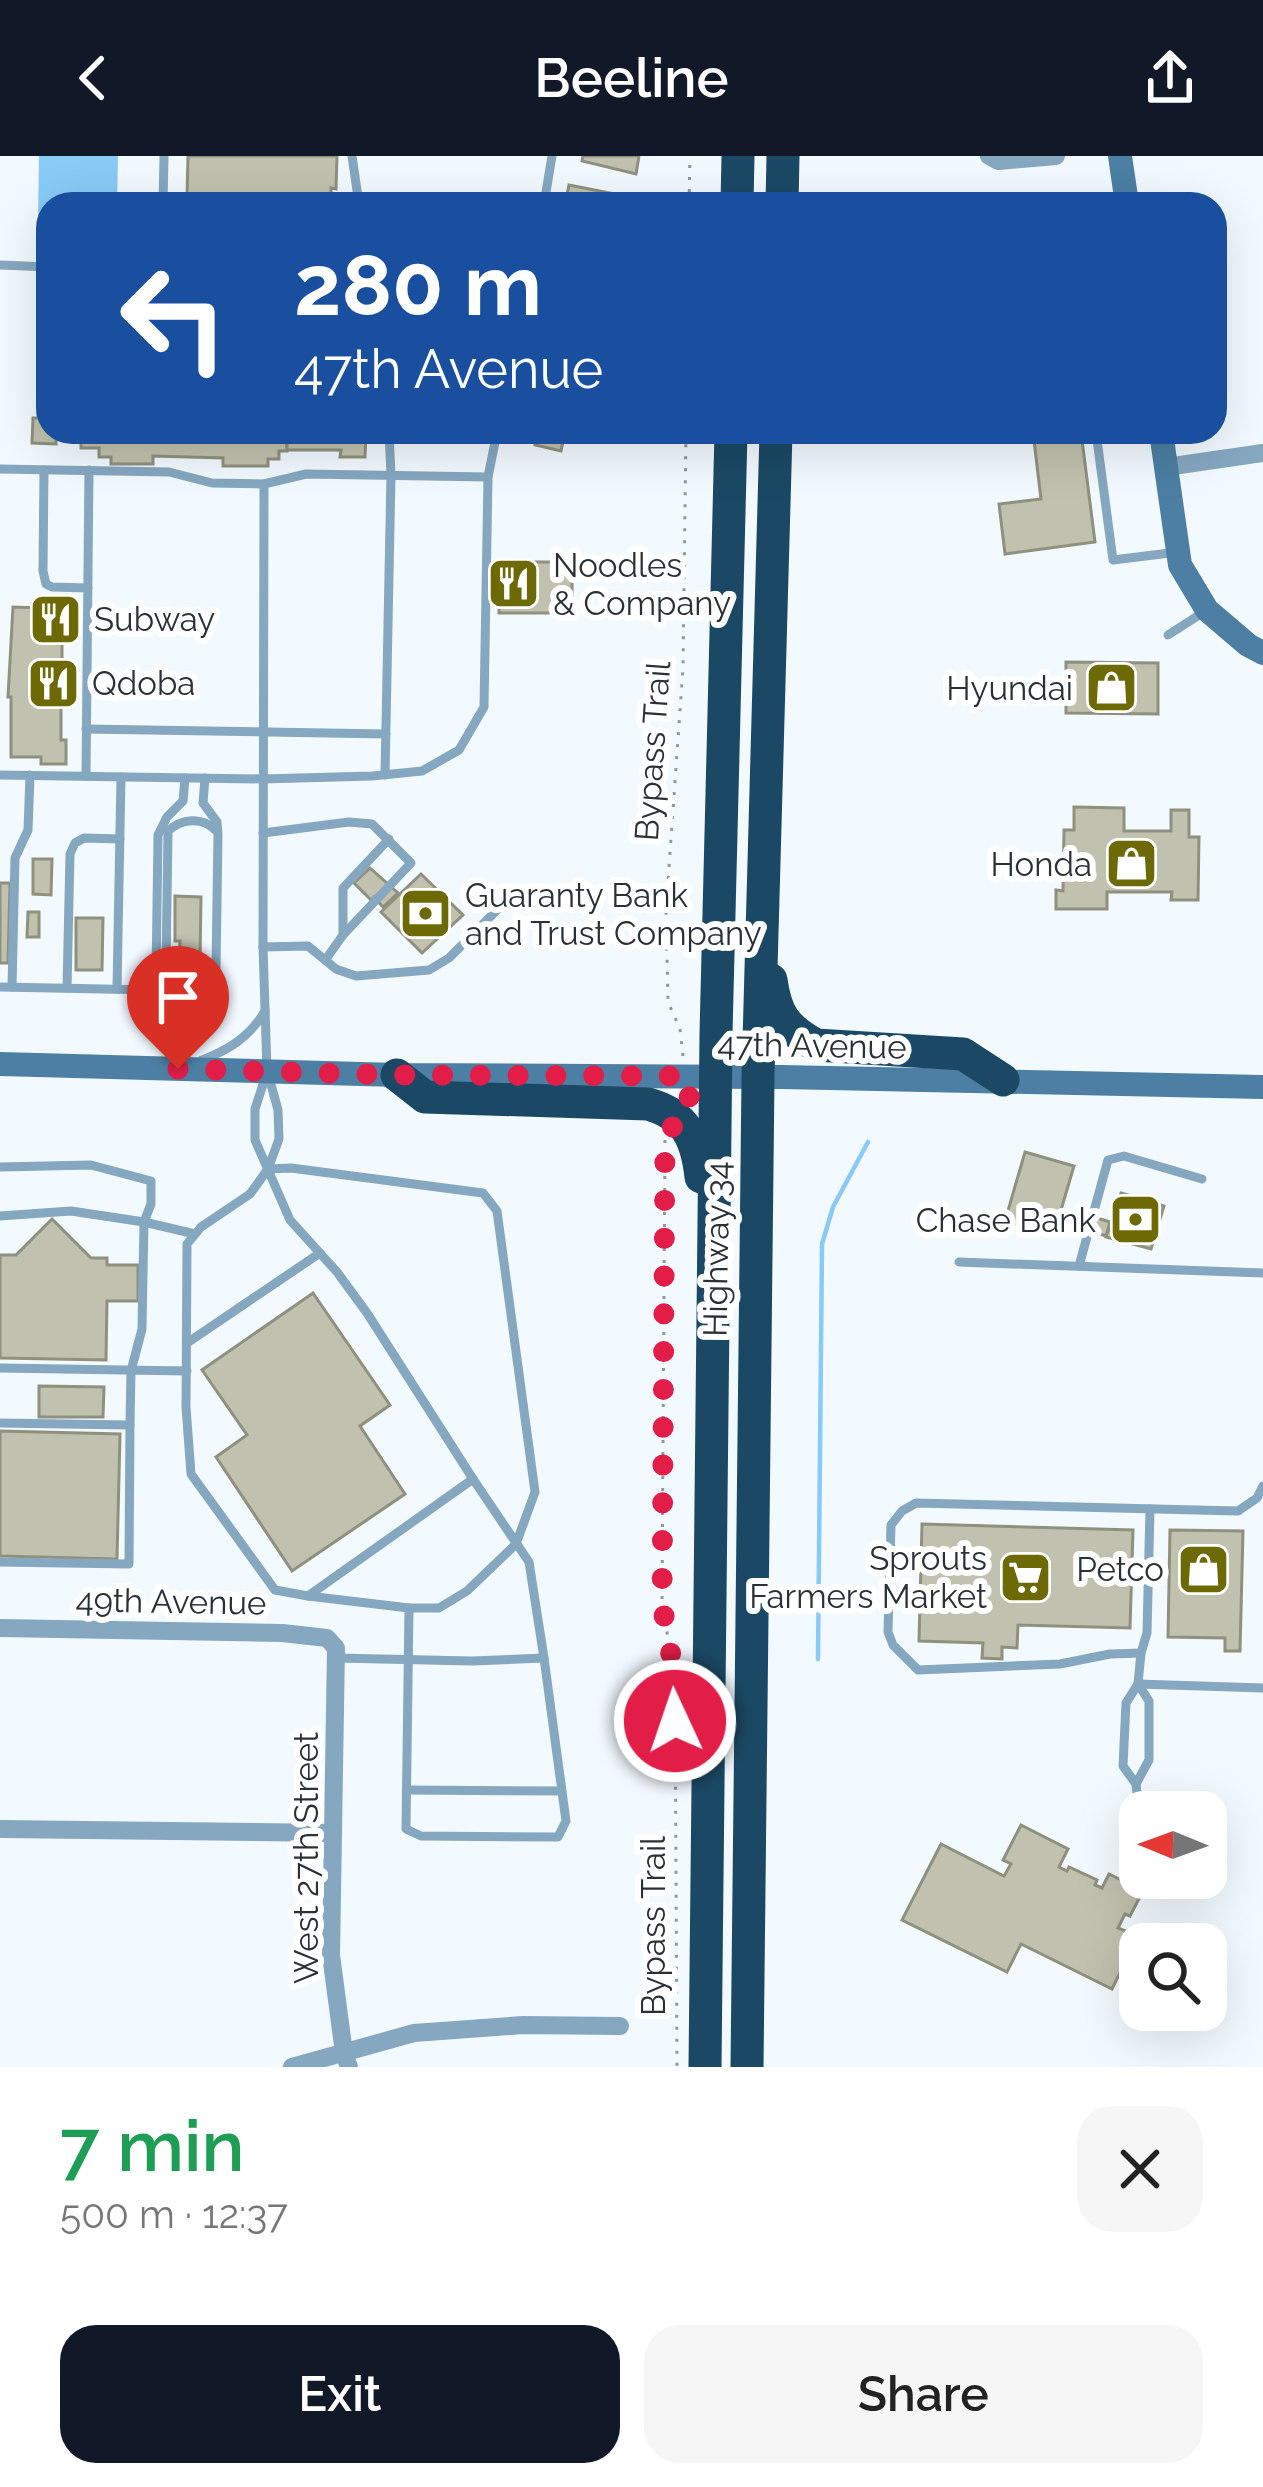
<!DOCTYPE html>
<meta charset="utf-8">
<style>
body{margin:0;font-family:Raleway,sans-serif;background:#f6f6f6;color:#222;height:100vh;display:flex;flex-direction:column;font-size:45px;white-space:nowrap}
*{box-sizing:border-box;margin:0}
p{font-size:39px;color:#767676}
.icon{flex:none;width:66px;height:66px;fill:none;stroke:currentColor;stroke-width:2;stroke-linecap:round;stroke-linejoin:round}
.map{position:relative;height:1911px;overflow:hidden}
.side{display:flex;flex-direction:column;background:#fff;flex:1}
.side>*{flex:none}
.hud{position:absolute;left:36px;top:36px;width:1191px;height:252px;border-radius:36px;box-shadow:0 12px 48px #0002;background:#1a4fa0;color:#fff;overflow:hidden}
.needle{width:78px;rotate:271deg}
.controls{position:absolute;left:1119px;top:1635px;display:grid;gap:24px}
.controls a{display:grid;place-items:center;width:108px;height:108px;border-radius:24px;background:#fff;box-shadow:0 12px 48px #0002;font-size:60px}
.pin{position:absolute;display:grid;place-items:center;width:102px;height:102px;color:#fff;margin:-123px -51px;border-radius:50% 50% 50% 0;rotate:-45deg;box-shadow:0 0 12px #0007}
.pin .icon{rotate:45deg}
.me{position:absolute;width:132px;margin:-66px;rotate:357deg;stroke-linejoin:round;filter:drop-shadow(0 0 9px #0008)}
.turn{display:flex;align-items:center;gap:42px;height:252px;padding:0 60px;font-size:54px}
.turn .icon{width:156px;height:156px;stroke-width:2.5}
.turn b{display:block;font-size:84px;line-height:102px}
.round{display:grid;place-items:center;flex:none;width:126px;height:126px;border-radius:36px;background:#f6f6f6}
.head{display:flex;align-items:center;justify-content:space-between;height:204px;padding:0 60px}
h1{font-size:72px;font-weight:600;line-height:90px;color:#1e9e55}
.cta{display:flex;gap:24px;margin-top:auto;padding:24px 60px}
.cta a{flex:1;height:138px;border-radius:36px;background:#111827;color:#fff;font-size:48px;font-weight:600;line-height:138px;text-align:center}
.cta a+a{background:#f6f6f6;color:#222}
header{display:flex;justify-content:space-between;align-items:center;height:156px;padding:0 60px;background:#111827;color:#fff;font-size:54px;font-weight:600}
.map>svg:first-child{display:block}
</style>
<header><svg class="icon" aria-label="back" viewBox="0 0 24 24"><path d="M15 5l-7 7 7 7"/></svg>Beeline<svg class="icon" aria-label="share" viewBox="0 0 24 24"><path d="M12 15V3M7 8l5-5 5 5M5 13v7h14v-7"/></svg></header>
<div class="map">
<svg width="1263" height="1911" viewBox="0 0 1263 1911">
<rect width="100%" height="100%" fill="#f2f9ff"/>
<path fill="#89caf7" d="M39 0H118L117 48H48V65H38Z"/>
<g fill="none" stroke-linecap="round" stroke-linejoin="round">
<path stroke="#89caf7" stroke-width="4.5" d="M818 1503 822 1088 833 1051 868 986"/>
</g>
<g fill="#c0c1ae" stroke="#90907e" stroke-width="3">
<path d="M188 0H337L336 33 331 32V39H322V48H176L177 40 187 41Z"/>
<path d="M583 0H639L636 18 582 5Z"/>
<path d="M569 29 655 46 565 48Z"/>
<path d="M38 221H48V276H81L80 282H56V288L32 287 33 262H38Z"/>
<path d="M81 276H287V295H279V303H268V310H223V302L153 300V308H111V301H99V292H81Z"/>
<path d="M287 276H366L365 301H340L341 294H287Z"/>
<path d="M538 276H565L561 295 535 289Z"/>
<path d="M1033 276H1081L1095 386 1005 398 999 348 1041 343Z"/>
<rect x="499" y="406" width="73" height="51"/>
<path d="M43 446H68L67 470H62V515H67V540H61V584H66V608H41V601H11V541H8L13 451 43 452Z"/>
<path d="M1066 506 1158 507V558L1066 557Z"/>
<path d="M1074 651 1124 652V675H1171V654H1189V681H1199L1198 744H1171L1172 736H1107V753H1056V734L1063 735 1064 674H1074Z"/>
<path d="M33 703H52L51 739 33 738Z"/>
<path d="M370 712 398 737 383 751 374 741 371 744 354 727Z"/>
<path d="M421 718 463 759 422 797 381 756Z"/>
<path d="M0 727H10L8 807H0Z"/>
<path d="M175 740 201 741 200 805 179 804 180 785H175Z"/>
<path d="M28 756H39V781H27Z"/>
<path d="M76 762H103L102 814H76Z"/>
<path d="M1025 996 1074 1010 1061 1054 1065 1055 1059 1075 1055 1073 1053 1079 1005 1065Z"/>
<path d="M1121 1037 1164 1050 1151 1093 1106 1081Z"/>
<path d="M1082 1057 1110 1066 1106 1080 1078 1071Z"/>
<path d="M52 1063 91 1102H107V1109H138V1145H107L106 1204 0 1202V1099H16Z"/>
<path d="M313 1137 390 1249 360 1270 405 1338 292 1415 216 1301 247 1279 202 1214Z"/>
<path d="M39 1230 104 1231 103 1261H39Z"/>
<path d="M0 1275 120 1278 117 1403 0 1400Z"/>
<path d="M922 1368 1133 1374 1130 1472 1018 1469 1017 1492 1002 1491V1503L982 1502 983 1487 919 1485Z"/>
<path d="M1170 1374 1243 1375 1240 1495H1225V1482L1168 1481Z"/>
<path d="M1021 1669 1068 1693 1059 1711 1067 1715 1069 1711 1097 1724 1095 1729 1102 1732 1109 1718 1143 1735 1130 1760 1125 1758 1118 1772 1138 1780 1112 1833 1021 1788 1007 1816 902 1764 941 1688 1004 1720 1011 1708 1003 1704Z"/>
</g>
<g fill="none" stroke-linecap="round" stroke-linejoin="round">
<g stroke="#8f969c" stroke-width="3" stroke-dasharray="3 9" stroke-linecap="butt">
<path d="M689 48 690 0"/>
<path d="M683 900 680 873 668 846 666 754 683 512 686 276"/>
<path d="M665 984 662 1448 675 1522 677 1911"/>
</g>
<g stroke="#85a7c0" stroke-width="9">
<path d="M352 0 359 48"/>
<path d="M163 48 164 0"/>
<path d="M544 48 552 0"/>
<path d="M0 109 48 111"/>
<path d="M1096 276 1113 404 1178 396"/>
<path d="M0 313 169 316 212 327 264 328 306 318 488 321"/>
<path d="M44 314 43 415 46 428 52 431 88 432"/>
<path d="M264 328 263 791 267 914 278 954 279 983 268 1013 250 1038 201 1071 187 1088 186 1251 191 1318 275 1434 308 1440 473 1323 367 1157 337 1116 290 1064 255 984V953L266 919"/>
<path d="M1168 479 1207 454"/>
<path d="M86 573 386 578"/>
<path d="M0 619 263 623 372 620 422 615 459 594 484 551 488 321 497 276"/>
<path d="M385 619 391 319 389 276"/>
<path d="M86 620 89 314"/>
<path d="M185 622 183 645 167 661 158 679 156 820 165 830H203L212 825 216 812 218 678 217 666 203 647 205 622"/>
<path d="M263 677 349 666 372 668 411 707 343 779 326 803"/>
<path d="M343 779V732L389 683"/>
<path d="M263 791 308 790 336 813 356 820 429 814 449 802 499 752"/>
<path d="M156 820 166 810 168 675C181 663 202 660 215 674"/>
<path d="M0 831 154 834 165 830"/>
<path d="M12 831 15 702 28 674 30 619"/>
<path d="M67 832 70 698 75 687 84 682 120 683"/>
<path d="M117 833 121 621"/>
<path d="M200 905C228 894 249 882 265 855"/>
<path d="M0 1011 91 1009 151 1025V1048L144 1066 195 1078"/>
<path d="M268 1013 291 1012 483 1037 497 1055 535 1336 516 1388 467 1435 439 1452H409"/>
<path d="M0 1060 71 1055 144 1066 142 1173 131 1215 130 1269 0 1267"/>
<path d="M959 1106 1263 1117"/>
<path d="M1079 1110 1108 1004 1124 1000 1202 1023"/>
<path d="M187 1187 320 1097"/>
<path d="M0 1212 187 1215"/>
<path d="M0 1406 129 1408 130 1269"/>
<path d="M308 1440 409 1452 406 1673 421 1680 558 1681 566 1665 544 1502"/>
<path d="M1141 1497 1110 1498 1060 1508 918 1514 893 1489 888 1476 891 1369 902 1355 916 1347 1238 1355 1257 1342 1263 1330"/>
<path d="M336 1502 472 1505 544 1502 529 1406 473 1323"/>
<path d="M1138 1528 1263 1532"/>
<path d="M1136 1628 1149 1604V1545L1138 1528"/>
<path d="M407 1634 561 1635"/>
<path d="M1140 1718 1130 1714 1125 1702 1139 1657 1136 1628 1123 1610 1126 1547 1138 1528 1141 1497 1147 1477 1150 1353"/>
<path d="M1148 1722 1167 1731"/>
</g>
<g stroke="#85a7c0" stroke-width="18">
<path d="M989 0 998 5 1056 0"/>
<path d="M1166 311 1263 297"/>
<path d="M0 1472 282 1477 327 1482 336 1492 331 1799 344 1897 349 1911"/>
<path d="M0 1673 333 1677"/>
<path d="M292 1911 414 1877 523 1869 620 1870"/>
</g>
<g stroke="#4c7fa3" stroke-width="24">
<path d="M1120 0 1127 48"/>
<path d="M1161 276 1180 409 1207 454 1248 489 1263 497"/>
<path d="M0 908 397 919 782 921 1263 931"/>
</g>
<g stroke="#1b4965" stroke-width="33">
<path d="M737 48 738 0"/>
<path d="M782 48 783 0"/>
<path d="M771 824C776 859 785 872 816 889L963 898 1003 924"/>
<path d="M397 919 425 941 648 948C686 958 697 984 701 1021"/>
<path d="M705 1911 716 878 731 276"/>
<path d="M747 1911 758 921 776 276"/>
</g>
</g>
<g fill="none" stroke-linecap="round" stroke-linejoin="round">
<path stroke="#e11d48" stroke-width="21" stroke-dasharray="0 37.8" d="M178 913 397 919 686 920 691 952 673 970 665 983 662 1448 675 1522V1565"/>
</g>
<defs>
<symbol id="restaurant-square" viewBox="-11 -11 22 22"><rect x="-9" y="-9" width="18" height="18" rx="4" fill="#6d6a06" stroke="#fff"/><path d="M-5-6h1v4h1v-4h1v4h1v-4h1v5L-1.5 .5V6h-2V.5L-5-1ZM5-6V6H3V1.5H1.5Q1.5-4 5-6Z" fill="#fff"/></symbol>
<symbol id="shop-square" viewBox="-11 -11 22 22"><rect x="-9" y="-9" width="18" height="18" rx="4" fill="#6d6a06" stroke="#fff"/><path d="M-5-2.5h2.3a2.7 3.5 0 0 1 5.4 0H5L5.5 6h-11ZM-1.5-2.5h3a1.5 2.3 0 0 0-3 0Z" fill="#fff"/></symbol>
<symbol id="bank-square" viewBox="-11 -11 22 22"><rect x="-9" y="-9" width="18" height="18" rx="4" fill="#6d6a06" stroke="#fff"/><path d="M-6-4H6V4H-6ZM0-2.3a2.3 2.3 0 1 0 0 4.6a2.3 2.3 0 1 0 0-4.6Z" fill="#fff"/></symbol>
<symbol id="supermarket-square" viewBox="-11 -11 22 22"><rect x="-9" y="-9" width="18" height="18" rx="4" fill="#6d6a06" stroke="#fff"/><path d="M-6-5.5h2.5l.6 2H6L4.5 2H-2.5L-4.4-4H-6ZM-1.5 3.2a1.3 1.3 0 1 0 .1 0ZM3 3.2a1.3 1.3 0 1 0 .1 0Z" fill="#fff"/></symbol>
</defs>
<g fill-rule="evenodd">
<use href="#restaurant-square" x="484" y="398" width="59" height="59"/>
<use href="#restaurant-square" x="26" y="434" width="59" height="59"/>
<use href="#restaurant-square" x="24" y="498" width="59" height="59"/>
<use href="#shop-square" x="1082" y="502" width="59" height="59"/>
<use href="#shop-square" x="1102" y="678" width="59" height="59"/>
<use href="#bank-square" x="396" y="728" width="59" height="59"/>
<use href="#bank-square" x="1106" y="1034" width="59" height="59"/>
<use href="#shop-square" x="1174" y="1384" width="59" height="59"/>
<use href="#supermarket-square" x="996" y="1392" width="59" height="59"/>
</g>
<g text-anchor="middle" stroke-width="12" stroke-linejoin="round" paint-order="stroke">
<g font-size="33" fill="#2a3136" stroke="#fff" text-anchor="end">
<text x="553" y="421" text-anchor="start">Noodles<tspan x="553" dy="38">&amp; Company</tspan></text>
<text x="94" y="475" text-anchor="start">Subway</text>
<text x="92" y="539" text-anchor="start">Qdoba</text>
<text x="1073" y="544">Hyundai</text>
<text x="1092" y="720">Honda</text>
<text x="465" y="751" text-anchor="start">Guaranty Bank<tspan x="465" dy="38">and Trust Company</tspan></text>
<text x="1096" y="1076">Chase Bank</text>
<text x="987" y="1414">Sprouts<tspan x="987" dy="38">Farmers Market</tspan></text>
<text x="1164" y="1425">Petco</text>
</g>
<g font-size="33" fill="#2a3136" stroke="#fff">
<text transform="translate(652 595) rotate(-86)" y="12">Bypass Trail</text>
<text transform="translate(812 889) rotate(1)" y="12">47th Avenue</text>
<text transform="translate(716 1093) rotate(-89)" y="12">Highway 34</text>
<text transform="translate(171 1445) rotate(1)" y="12">49th Avenue</text>
<text transform="translate(306 1702) rotate(-90)" y="12">West 27th Street</text>
<text transform="translate(653 1770) rotate(-90)" y="12">Bypass Trail</text>
</g>
</g>
</svg>
<div class="controls">
<a><svg class="needle" viewBox="-14 -14 28 28"><path d="M0-13l5 13h-10z" fill="#e53935"/><path d="M0 13l5-13h-10z" fill="#767676"/></svg></a>
<a><svg class="icon" aria-label="search" viewBox="0 0 24 24"><circle cx="10" cy="10" r="6"/><path d="M15 15l6 6"/></svg></a>
</div>
<div class="pin" style="left:178px;top:913px;background:#d93025"><svg class="icon" aria-label="arrive" viewBox="0 0 24 24"><path d="M6 21V4h12l-3 4 3 4H6"/></svg></div>
<svg class="me" style="left:675px;top:1565px" viewBox="-20 -20 40 40"><circle r="17" fill="#e11d48" stroke="#fff" stroke-width="3"/><path d="M0-11L8 9 0 5-8 9z" fill="#fff"/></svg>
<div class="hud">
<div class="turn"><svg class="icon" aria-label="left" viewBox="0 0 24 24"><path d="M17 20v-9H6M10 6l-5 5 5 5"/></svg><div><b>280 m</b>47th Avenue</div></div>
</div>
</div>
<section class="side">
<div class="head"><div><h1>7 min</h1><p>500 m · 12:37</p></div><a class="round"><svg class="icon" aria-label="close" viewBox="0 0 24 24"><path d="M6 6l12 12M18 6L6 18"/></svg></a></div>
<div class="cta"><a>Exit</a><a>Share</a></div>
</section>
